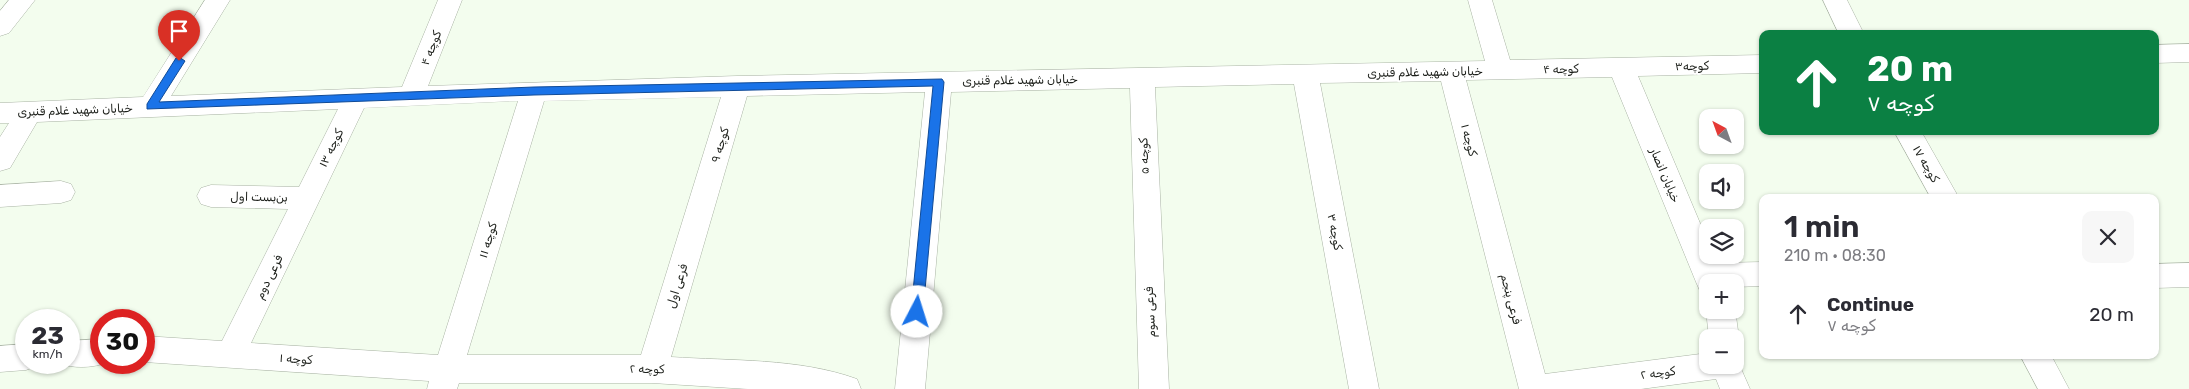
<!DOCTYPE html>
<meta charset="utf-8">
<style>
body{margin:0;font-family:Rubik,"Noto Naskh Arabic",sans-serif;background:#f7f7f7;color:#2b2b33;height:100vh;display:flex;flex-direction:column;font-size:19px;white-space:nowrap}
*{box-sizing:border-box;margin:0}
p{font-size:16px;color:#7c7c81}
.icon{flex:none;width:28px;height:28px;fill:none;stroke:currentColor;stroke-width:2;stroke-linecap:round;stroke-linejoin:round}
.map{position:relative;flex:1;overflow:hidden}
.sheet{position:absolute;left:1759px;top:194px;width:400px;height:165px;display:flex;flex-direction:column;background:#fff;border-radius:10px;box-shadow:0 1px 4px #0004}
.sheet>*{flex:none}
.hud{position:absolute;left:1759px;top:30px;width:400px;height:105px;border-radius:10px;box-shadow:0 1px 4px #0004;background:#0b8043;color:#fff;overflow:hidden}
.needle{width:32px;rotate:319deg}
.tools{position:absolute;left:1699px;top:109px;display:grid;gap:10px}
.tools a{display:grid;place-items:center;width:45px;height:45px;border-radius:10px;background:#fff;box-shadow:0 1px 4px #0004;font-size:25px}
.speed{position:absolute;left:15px;top:309px;display:flex;gap:10px;font-size:25px;font-weight:700;text-align:center}
.speed>*{display:grid;place-content:center;width:65px;height:65px;border-radius:50%;background:#fff;box-shadow:0 1px 4px #0004;line-height:1}
.speed small{font-size:12px;font-weight:400}
.speed .limit{border:8px solid #d22;background:#fff;color:#111}
.pin{position:absolute;display:grid;place-items:center;width:42px;height:42px;color:#fff;margin:-51px -21px;border-radius:50% 50% 50% 0;rotate:-45deg;box-shadow:0 0 5px #0007}
.pin .icon{rotate:45deg}
.me{position:absolute;width:55px;margin:-28px;rotate:5deg;stroke-linejoin:round;filter:drop-shadow(0 0 4px #0008)}
.turn{display:flex;align-items:center;gap:18px;height:105px;padding:0 25px;font-size:22px}
.turn .icon{width:65px;height:65px;stroke-width:2.5}
.turn b{display:block;font-size:35px;line-height:42px}
.round{display:grid;place-items:center;flex:none;width:52px;height:52px;border-radius:10px;background:#f7f7f7}
.overview{display:flex;align-items:center;justify-content:space-between;height:85px;padding:0 25px}
h1{font-size:30px;font-weight:600;line-height:38px}
ul{padding:0;list-style:none}
li{display:flex;align-items:center;gap:15px;height:70px;padding:0 25px}
li div{flex:1}
li b{display:block;font-size:19px}
li em{font-style:normal}
.map>svg:first-child{display:block}
</style>
<div class="map">
<svg width="2189" height="389" viewBox="0 0 2189 389">
<rect width="100%" height="100%" fill="#f3fdee"/>
<g fill="none" stroke-linecap="round" stroke-linejoin="round">
<defs>
<g id="street">
<path d="M9 0H35L9 33 0 36V11Z"/>
<path d="M205 0H230L171 96 402 87 438 0H462L428 86 737 76 1485 61 1468 0H1492L1510 60 1762 55V73L1638 76 1708 242V255H1713L1716 263 1762 262V286L1735 287V282H1708V293L1700 291 1696 282 1612 77 1466 80 1545 374 1708 353V365H1735V355L1750 389H1720L1716 379 1641 389H1519L1441 81 1320 83 1379 389H1349L1294 84 1155 87 1169 389H1139L1130 88 951 92 925 389H895L925 92 747 96 671 357C731 361 799 358 857 379L861 389H748L652 383H459L457 389H427L429 381 144 362V336L222 341 288 209 211 207 201 204 197 196 201 188 211 185 299 187 338 109 37 122 10 168 0 171V137L9 123H0V103L143 97ZM721 97 641 355H467L544 101ZM518 101 438 355 251 343 364 108Z"/>
<path d="M1823 0H1847L1864 34H1839Z"/>
<path d="M2189 44V62L2155 63V45Z"/>
<path d="M1894 131H1921L1959 198H1931Z"/>
<path d="M61 181 71 184 75 192 71 200 61 203 0 207V185Z"/>
<path d="M2189 263V287L2155 288V264Z"/>
<path d="M1708 307V310L1735 309 1739 338 1735 346V338H1709L1706 310Z"/>
<path d="M101 339V362H109C93 368 74 369 58 363L69 362V341Z"/>
<path d="M26 344V362H39L37 366 26 370 0 372V346Z"/>
<path d="M2020 355H2051L2069 389H2038Z"/>
</g>
</defs>
<use href="#street" stroke="#a9b3a4" stroke-width="1"/>
<use href="#street" fill="#fff" fill-rule="evenodd"/>
</g>
<path fill="#1a73e8" stroke="#114b97" d="M179 57 185 61 159 102 534 87 942 79 944 82 923 312 917 318 911 312 933 86 534 95 147 109V104L176 58Z"/>
<g text-anchor="middle" stroke-width="4" stroke-linejoin="round" paint-order="stroke">
<g font-size="12" fill="#1c1f1a" stroke="#fff">
<text transform="translate(431 48) rotate(-68)" y="4">کوچه ۴</text>
<text transform="translate(1692 66) rotate(-1)" y="4">کوچه۳</text>
<text transform="translate(1561 69) rotate(-1)" y="4">کوچه ۴</text>
<text transform="translate(1425 72) rotate(-1)" y="4">خیابان شهید غلام قنبری</text>
<text transform="translate(1020 80) rotate(-1)" y="4">خیابان شهید غلام قنبری</text>
<text transform="translate(75 110) rotate(-2)" y="4">خیابان شهید غلام قنبری</text>
<text transform="translate(1469 140) rotate(75)" y="4">کوچه ۱</text>
<text transform="translate(720 145) rotate(-73)" y="4">کوچه ۹</text>
<text transform="translate(331 148) rotate(-64)" y="4">کوچه ۱۳</text>
<text transform="translate(1144 156) rotate(-92)" y="4">کوچه ۵</text>
<text transform="translate(1926 164) rotate(60)" y="4">کوچه ۱۷</text>
<text transform="translate(1665 175) rotate(67)" y="4">خیابان انصار</text>
<text transform="translate(259 197) rotate(1)" y="4">بن‌بست اول</text>
<text transform="translate(1335 232) rotate(79)" y="4">کوچه ۳</text>
<text transform="translate(488 240) rotate(-73)" y="4">کوچه ۱۱</text>
<text transform="translate(269 277) rotate(-64)" y="4">فرعی دوم</text>
<text transform="translate(677 286) rotate(-73)" y="4">فرعی اول</text>
<text transform="translate(1511 299) rotate(75)" y="4">فرعی پنجم</text>
<text transform="translate(1150 312) rotate(-93)" y="4">فرعی سوم</text>
<text transform="translate(296 359) rotate(4)" y="4">کوچه ۱</text>
<text transform="translate(647 369) rotate(1)" y="4">کوچه ۲</text>
<text transform="translate(1658 373) rotate(-7)" y="4">کوچه ۲</text>
</g>
</g>
</svg>
<div class="tools">
<a><svg class="needle" viewBox="-14 -14 28 28"><path d="M0-13l5 13h-10z" fill="#e53935"/><path d="M0 13l5-13h-10z" fill="#7c7c81"/></svg></a>
<a><svg class="icon" aria-label="sound" viewBox="0 0 24 24"><path d="M4 9h4l5-4v14l-5-4H4zM17 9q2 3 0 6"/></svg></a>
<a><svg class="icon" aria-label="layers" viewBox="0 0 24 24"><path d="M12 4l9 5-9 5-9-5zM3 14l9 5 9-5"/></svg></a>
<a>+</a>
<a>−</a>
</div>
<div class="speed"><div>23<small>km/h</small></div><div class="limit">30</div></div>
<div class="pin" style="left:179px;top:61px;background:#d93025"><svg class="icon" aria-label="arrive" viewBox="0 0 24 24"><path d="M6 21V4h12l-3 4 3 4H6"/></svg></div>
<svg class="me" style="left:917px;top:312px" viewBox="-20 -20 40 40"><circle r="19" fill="#fff"/><path d="M0-13L10 11 0 6-10 11z" fill="#1a73e8"/></svg>
<div class="hud">
<div class="turn"><svg class="icon" aria-label="ahead" viewBox="0 0 24 24"><path d="M12 20V5M6 11l6-6 6 6"/></svg><div><b>20 m</b>کوچه ۷</div></div>
</div>
<section class="sheet">
<div class="overview"><div><h1>1 min</h1><p>210 m · 08:30</p></div><a class="round"><svg class="icon" aria-label="close" viewBox="0 0 24 24"><path d="M6 6l12 12M18 6L6 18"/></svg></a></div>
<ul>
<li><svg class="icon" aria-label="ahead" viewBox="0 0 24 24"><path d="M12 20V5M6 11l6-6 6 6"/></svg><div><b>Continue</b><p>کوچه ۷</p></div><em>20 m</em></li>
</ul>
</section>
</div>
